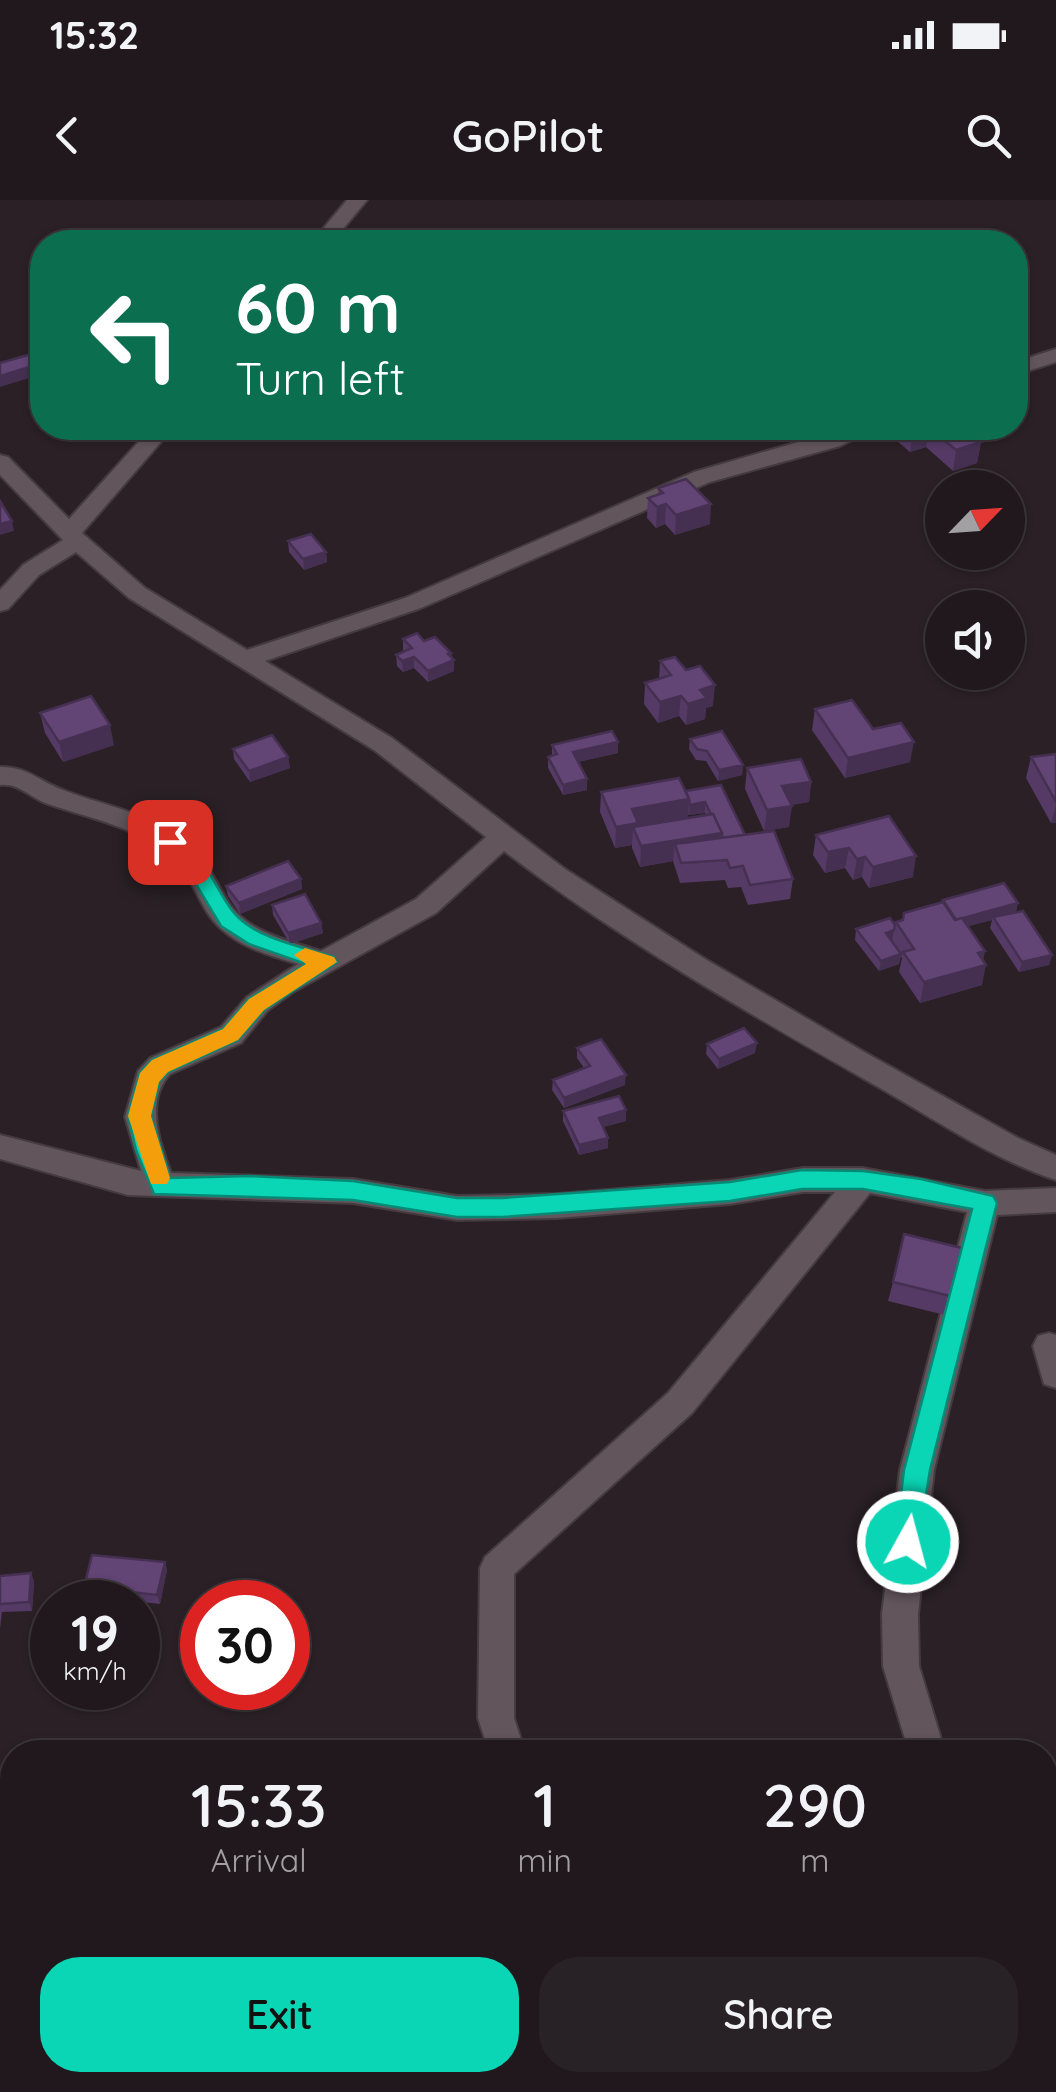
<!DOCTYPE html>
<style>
body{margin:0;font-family:Quicksand,sans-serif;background:#282125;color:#f1f3f6;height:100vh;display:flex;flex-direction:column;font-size:38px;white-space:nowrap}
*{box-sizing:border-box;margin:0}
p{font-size:32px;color:#a2a0a3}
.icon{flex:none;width:55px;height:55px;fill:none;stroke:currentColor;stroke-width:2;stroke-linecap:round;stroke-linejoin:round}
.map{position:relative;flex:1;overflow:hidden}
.panel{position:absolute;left:0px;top:1540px;width:1058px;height:352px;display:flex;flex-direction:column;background:#20181c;border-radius:40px 40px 0 0;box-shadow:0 2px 8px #0004,0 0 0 2px #3d373b}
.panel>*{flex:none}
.guide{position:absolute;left:30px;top:30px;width:998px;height:210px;border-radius:40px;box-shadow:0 2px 8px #0004,0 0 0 2px #3d373b;background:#0b6e4f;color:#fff;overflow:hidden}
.needle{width:65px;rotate:65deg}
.fabs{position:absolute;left:925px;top:270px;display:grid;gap:20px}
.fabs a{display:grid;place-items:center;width:100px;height:100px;border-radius:50%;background:#20181c;box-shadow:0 2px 8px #0004,0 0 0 2px #3d373b;font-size:50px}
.speed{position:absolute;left:30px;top:1380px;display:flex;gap:20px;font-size:50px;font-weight:700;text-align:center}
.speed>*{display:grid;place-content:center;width:130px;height:130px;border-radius:50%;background:#20181c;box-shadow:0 2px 8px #0004,0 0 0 2px #3d373b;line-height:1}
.speed small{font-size:25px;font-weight:400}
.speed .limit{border:15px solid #d22;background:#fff;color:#111}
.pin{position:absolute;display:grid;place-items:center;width:85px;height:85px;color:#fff;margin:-42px;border-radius:20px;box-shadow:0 5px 15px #0006}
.me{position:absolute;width:110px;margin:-55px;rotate:7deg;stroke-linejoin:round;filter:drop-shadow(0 0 8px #0008)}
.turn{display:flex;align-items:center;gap:35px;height:210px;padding:0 40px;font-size:45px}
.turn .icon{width:130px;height:130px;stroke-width:2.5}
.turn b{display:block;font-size:70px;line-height:85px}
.eta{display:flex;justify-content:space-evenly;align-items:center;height:170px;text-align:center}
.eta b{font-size:60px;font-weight:600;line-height:70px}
.action{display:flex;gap:20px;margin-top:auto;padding:20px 40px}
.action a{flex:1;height:115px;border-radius:40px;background:#0ad5b5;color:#111;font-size:40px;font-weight:600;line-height:115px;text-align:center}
.action a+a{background:#282125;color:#f1f3f6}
.status{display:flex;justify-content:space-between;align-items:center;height:70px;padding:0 50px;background:#20181c;direction:ltr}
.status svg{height:28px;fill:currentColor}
header{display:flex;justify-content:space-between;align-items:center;height:130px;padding:0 40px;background:#20181c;font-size:45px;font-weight:600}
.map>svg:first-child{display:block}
</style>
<div class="status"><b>15:32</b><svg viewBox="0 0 49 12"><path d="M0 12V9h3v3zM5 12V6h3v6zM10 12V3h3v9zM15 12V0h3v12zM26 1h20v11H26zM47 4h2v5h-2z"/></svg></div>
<header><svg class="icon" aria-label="back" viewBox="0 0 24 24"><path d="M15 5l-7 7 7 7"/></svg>GoPilot<svg class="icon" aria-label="search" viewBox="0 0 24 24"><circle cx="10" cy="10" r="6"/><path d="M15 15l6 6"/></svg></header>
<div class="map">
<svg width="1056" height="1892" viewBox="0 0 1056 1892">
<rect width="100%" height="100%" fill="#2a2025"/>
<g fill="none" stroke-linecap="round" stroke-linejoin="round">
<defs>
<g id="minor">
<path d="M347 0H367L332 42H312Z"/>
<path d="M1056 149V162L1015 175V162Z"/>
<path d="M151 228H173L82 333 145 388 247 450 405 398 694 272 847 228H877L840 246 710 282 421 408 265 461 392 538 565 669 705 759 866 853 1018 938 1056 955V980C994 960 936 920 880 888 752 815 621 741 504 651L436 713 293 792 267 811 241 843 170 874C145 901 159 942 171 973L353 979 457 996 557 994 730 980 803 968H863L985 991 1056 988V1012L997 1015 934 1270 918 1414 919 1466 945 1552H909L883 1466 882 1414 900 1270 967 1012 870 993 692 1213 514 1374V1518L525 1552H489L478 1518 480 1368 485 1357 668 1193 835 992H803L730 1004 557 1018 457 1020 353 1003 128 995 0 959V935L141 971 125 917 138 871 150 858 221 827 247 797 298 764C264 754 226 743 207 712 196 694 189 675 174 660 139 627 92 619 48 604 30 598 20 583 0 585V567C27 566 40 582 63 590 107 607 154 613 190 645 208 661 215 682 228 702 247 732 289 741 321 751L416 699 486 637 374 550 129 398 76 352 39 375 8 409 0 411V390L23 365 63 340 0 275V255L8 257 69 319Z"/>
<path d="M1049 1133 1056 1135V1188L1044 1184 1033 1146 1038 1136Z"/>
<path d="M587 1880H627L631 1892H591Z"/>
<path d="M875 1880H915L910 1892H870Z"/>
<path d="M980 1880H1020L1022 1892H982Z"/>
</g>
</defs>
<use href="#minor" stroke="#433b3f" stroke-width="4"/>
<use href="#minor" fill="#62565c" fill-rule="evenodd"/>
</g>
<g fill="#543a65" fill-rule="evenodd">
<path d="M899 228H929L981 242 977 263 953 271 926 247 910 252 897 241Z"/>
<path d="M658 288 710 324 675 335 665 324 656 328 647 318 648 298 658 294Z"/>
<path d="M288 341 326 352 327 362 304 370 289 352Z"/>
<path d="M403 439 424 441 451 453 454 471 428 482 414 468 403 472 397 466 396 455 405 451 403 450Z"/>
<path d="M660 461 713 506 706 508 705 519 686 525 679 516 658 523 644 504 645 483 659 479Z"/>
<path d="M815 509 873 529 910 562 845 578 812 530Z"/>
<path d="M40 513 114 545 63 562 45 533Z"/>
<path d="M690 539 743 565 742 575 718 581 706 561 696 560 689 549Z"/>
<path d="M552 545 618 553 578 562 587 590 563 595 548 568V557L552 556Z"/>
<path d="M233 549 288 557 290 568 250 582 234 559Z"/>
<path d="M1056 554V623H1051L1026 578 1031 557Z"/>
<path d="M747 568 811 582 809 602 791 605 789 627 764 631 745 589Z"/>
<path d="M721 585 745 635 793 679 790 699 748 705 741 687 728 688 725 680 680 683 673 661 640 667 632 648V645L615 648 600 612 601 592 686 591ZM705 613 706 615 688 618V614L689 615Z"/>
<path d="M816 635 913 677 869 688 862 677 853 680 845 668 825 673 813 655Z"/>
<path d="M301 679 302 689 240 714 228 696 226 686Z"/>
<path d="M943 700 1016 712 1052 755 1049 765 1019 772 990 728 992 720 968 726 983 760 982 785 920 803 899 772 902 758 901 756 899 764 879 771 855 740 856 729 895 725 896 722 942 702Z"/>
<path d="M272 705 321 723 323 733 290 744 273 715Z"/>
<path d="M707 844 755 853 718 869 706 854Z"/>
<path d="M577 848 625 885 564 908 552 890 553 880 584 868 577 858Z"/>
<path d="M626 910V921L603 927 608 948 579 955 563 921V911Z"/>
<path d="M962 1048 945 1115 888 1101 893 1082Z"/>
<path d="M165 1362 167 1370 160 1404 87 1396 84 1387Z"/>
<path d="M31 1373 34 1382 32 1411 2 1412 0 1429V1376Z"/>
</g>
<g fill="#453052">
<path d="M42 163V174L0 187V176Z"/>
<path d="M929 228 926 247 910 252 913 232Z"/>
<path d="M981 242 977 263 953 271 956 250Z"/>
<path d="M666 304 665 324 656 328 657 307Z"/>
<path d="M711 304 710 324 675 335 676 315Z"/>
<path d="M12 321 14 331 0 335V324Z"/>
<path d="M326 352 327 362 304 370 303 359Z"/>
<path d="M451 453V461L454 460V471L428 482V471Z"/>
<path d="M414 457V468L403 472 402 461Z"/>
<path d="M715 485 713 506 706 508 705 519 686 525 688 504 700 490Z"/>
<path d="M681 496 679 516 658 523 660 502Z"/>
<path d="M110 525 114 545 63 562 59 542Z"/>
<path d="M618 542V553L573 563V552Z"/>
<path d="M914 542 910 562 845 578 848 558Z"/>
<path d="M288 557 290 568 250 582 249 571Z"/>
<path d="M743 565 742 575 718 581 719 570Z"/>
<path d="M587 579V590L563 595V585Z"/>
<path d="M811 582 809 602 780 607 782 586Z"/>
<path d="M689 599 688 619 633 629 632 645 615 648 616 627 632 609Z"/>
<path d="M705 602V613L689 615 690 605Z"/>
<path d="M1056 605V623H1051Z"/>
<path d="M792 606 789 627 764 631 767 610Z"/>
<path d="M722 633 720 653 675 644 673 661 640 667 641 646Z"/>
<path d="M849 648 845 668 825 673 828 652Z"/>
<path d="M916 656 913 677 869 688 873 667Z"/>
<path d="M865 657 862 677 853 680 857 659Z"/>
<path d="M301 679 302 689 240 714 239 703Z"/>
<path d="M1018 703 1016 713 993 717 992 720 954 730 956 720Z"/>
<path d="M321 723 323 733 290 744 288 733Z"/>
<path d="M894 730 892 741 884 744 886 733Z"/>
<path d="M985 751 982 766 986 765 982 785 920 803 924 782 978 753Z"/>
<path d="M901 754 899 764 879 771 881 761Z"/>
<path d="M1052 755 1049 765 1019 772 1022 762Z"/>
<path d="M757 843 755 853 718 869 719 859Z"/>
<path d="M626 875 625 885 564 908V898Z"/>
<path d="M626 910V921L598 928 599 918Z"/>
<path d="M608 938V948L579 955V945Z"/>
<path d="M165 1362 167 1370 160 1404 157 1395Z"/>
<path d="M31 1373 34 1382 32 1411 29 1402Z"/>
</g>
<g fill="#624475" stroke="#453052" stroke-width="2.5">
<path d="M998 37 1003 42H982L980 40Z"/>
<path d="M42 151V163L0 176V163Z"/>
<path d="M908 228H927L913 232Z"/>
<path d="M930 228H964L981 242 956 250Z"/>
<path d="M686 279 711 304 676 315 666 304 657 307 648 298 663 293 658 288Z"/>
<path d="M0 301 12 321 0 324Z"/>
<path d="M311 334 326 352 303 359 288 341Z"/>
<path d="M417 433 424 441 435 437 451 453 448 454 454 460 428 471 414 457 402 461 396 455 412 448 403 439Z"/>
<path d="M675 457 686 470 700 466 715 485 700 490 707 498 688 504 681 496 660 502 645 483 671 475 660 461Z"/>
<path d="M91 496 110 525 59 542 40 513Z"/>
<path d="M852 500 873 529 901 523 914 542 848 558 815 509Z"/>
<path d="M612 531 618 542 573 552 587 579 563 585 548 557 557 554 552 545Z"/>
<path d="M722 531 743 565 719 570 707 551 697 549 690 539Z"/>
<path d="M272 535 288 557 249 571 233 549Z"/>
<path d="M1056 554V602L1031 557Z"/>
<path d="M801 559 811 582 782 586 792 606 767 610 747 568Z"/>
<path d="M679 578 689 599 632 609 638 623 616 627 601 592Z"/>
<path d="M721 585 745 635 723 638 713 614H711L705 602 690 605 689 599 686 591Z"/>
<path d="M713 614 722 633 641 646 633 627Z"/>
<path d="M889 616 916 656 873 667 865 657 857 659 849 648 828 652 816 635Z"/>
<path d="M774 631 793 679 750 685 743 666 730 668 727 660 681 663 675 644Z"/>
<path d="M288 661 301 679 239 703 226 686Z"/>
<path d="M1004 683 1018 703 956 720 943 700Z"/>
<path d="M305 694 321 723 288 733 272 705Z"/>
<path d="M943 702 955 720 962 718 985 751 978 753 986 765 924 782 903 752 914 749 896 722 903 720 904 713Z"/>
<path d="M1023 711 1052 755 1022 762 993 717Z"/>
<path d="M890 718 895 725 894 730 886 733 901 754 881 761 856 729Z"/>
<path d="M744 828 757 843 719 859 707 844Z"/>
<path d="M601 839 626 875 564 898 553 880 590 866 577 848Z"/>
<path d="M619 896 626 910 599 918 608 938 579 945 563 911Z"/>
<path d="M904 1034 962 1048 950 1096 893 1082Z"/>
<path d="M92 1355 165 1362 157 1395 84 1387Z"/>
<path d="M31 1373 29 1402 0 1404V1376Z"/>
</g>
<path fill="#0ad5b5" stroke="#068a76" stroke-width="2.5" d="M170 635C203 646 214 689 234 713 256 739 303 747 334 757L337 762 264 810 238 840 168 872 159 882 151 916 170 978 250 976 353 981 457 998H502L730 982 802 970 863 971 921 979 993 996 997 1003 930 1270 917 1350 908 1354 899 1350 895 1342 904 1270 972 1009 863 989H802L730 1001 502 1017H457L353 1000 154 994 136 950 128 916 140 873 152 860 223 829 249 799 306 764 249 744 221 726 190 674 160 642Z"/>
<path fill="#f59e0b" d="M305 748 334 757 337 762 264 810 238 840 168 872 159 882 151 916 170 978 167 984H151L128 916 140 873 152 860 223 829 249 799 306 764 294 755Z"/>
</svg>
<div class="fabs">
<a><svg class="needle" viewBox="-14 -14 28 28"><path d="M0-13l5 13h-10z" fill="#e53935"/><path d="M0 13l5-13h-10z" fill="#a2a0a3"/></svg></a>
<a><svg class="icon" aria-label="sound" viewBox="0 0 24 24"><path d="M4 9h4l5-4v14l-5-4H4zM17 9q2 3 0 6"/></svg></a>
</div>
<div class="speed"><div>19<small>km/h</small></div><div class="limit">30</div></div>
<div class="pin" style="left:170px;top:642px;background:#d93025"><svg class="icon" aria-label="arrive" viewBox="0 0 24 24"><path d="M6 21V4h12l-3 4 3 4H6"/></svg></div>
<svg class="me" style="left:908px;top:1342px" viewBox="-20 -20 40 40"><circle r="17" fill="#0ad5b5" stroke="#fff" stroke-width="3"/><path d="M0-11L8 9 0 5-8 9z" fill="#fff"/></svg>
<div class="guide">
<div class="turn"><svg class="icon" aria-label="left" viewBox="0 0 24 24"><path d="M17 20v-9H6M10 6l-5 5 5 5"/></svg><div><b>60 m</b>Turn left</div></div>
</div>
<section class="panel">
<div class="eta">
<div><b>15:33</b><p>Arrival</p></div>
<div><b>1</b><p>min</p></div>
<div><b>290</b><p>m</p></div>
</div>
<div class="action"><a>Exit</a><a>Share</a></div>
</section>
</div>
